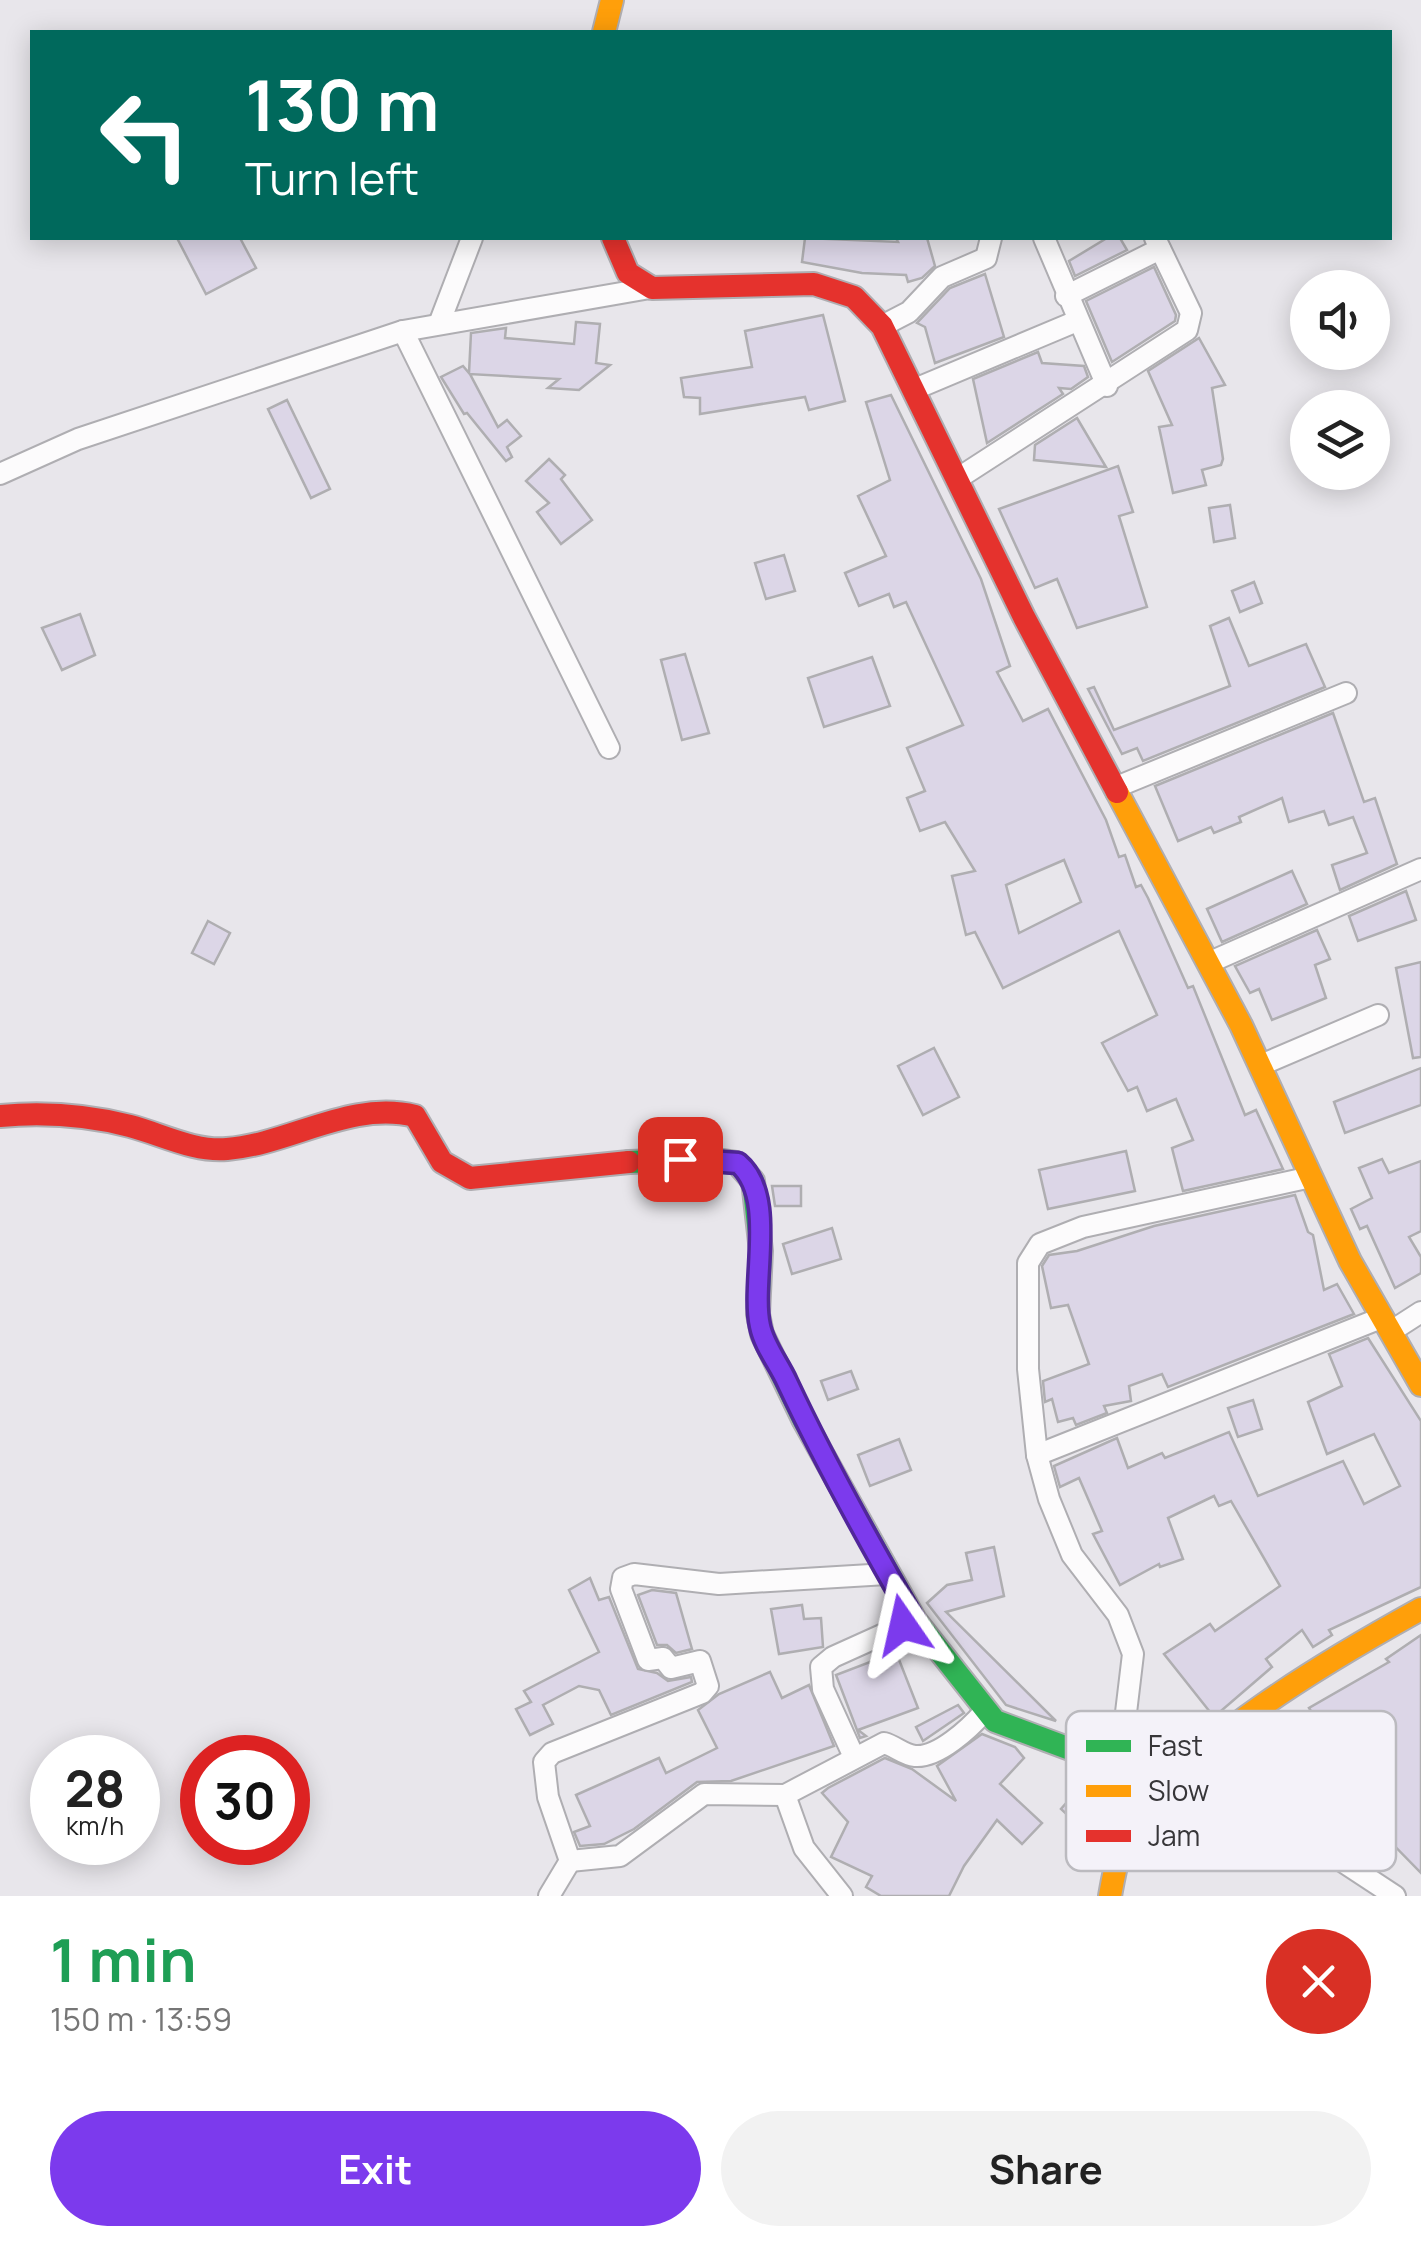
<!DOCTYPE html>
<meta charset="utf-8">
<style>
body{margin:0;font-family:Manrope,sans-serif;background:#f2f2f2;color:#222;height:100vh;display:flex;flex-direction:column;font-size:38px;white-space:nowrap}
*{box-sizing:border-box;margin:0}
p{font-size:32px;color:#767676}
.icon{flex:none;width:55px;height:55px;fill:none;stroke:currentColor;stroke-width:2;stroke-linecap:round;stroke-linejoin:round}
.map{position:relative;height:1896px;overflow:hidden}
.details{display:flex;flex-direction:column;background:#fff;flex:1}
.details>*{flex:none}
.hud{position:absolute;left:30px;top:30px;width:1362px;height:210px;border-radius:0px;box-shadow:0 5px 25px #0003;background:#00695c;color:#fff;overflow:hidden}
.buttons{position:absolute;left:1290px;top:270px;display:grid;gap:20px}
.buttons a{display:grid;place-items:center;width:100px;height:100px;border-radius:50%;background:#fff;box-shadow:0 5px 25px #0003;font-size:50px}
.speed{position:absolute;left:30px;top:1735px;display:flex;gap:20px;font-size:50px;font-weight:700;text-align:center}
.speed>*{display:grid;place-content:center;width:130px;height:130px;border-radius:50%;background:#fff;box-shadow:0 5px 25px #0003;line-height:1}
.speed small{font-size:25px;font-weight:400}
.speed .limit{border:15px solid #d22;background:#fff;color:#111}
.pin{position:absolute;display:grid;place-items:center;width:85px;height:85px;color:#fff;margin:-42px;border-radius:20px;box-shadow:0 5px 15px #0006}
.me{position:absolute;width:110px;margin:-55px;rotate:349deg;stroke-linejoin:round;filter:drop-shadow(0 0 8px #0008)}
.turn{display:flex;align-items:center;gap:35px;height:210px;padding:0 50px;font-size:45px}
.turn .icon{width:130px;height:130px;stroke-width:2.5}
.turn b{display:block;font-size:70px;line-height:85px}
.round{display:grid;place-items:center;flex:none;width:105px;height:105px;border-radius:52px;background:#f2f2f2}
.headline{display:flex;align-items:center;justify-content:space-between;height:170px;padding:0 50px}
h1{font-size:60px;font-weight:700;line-height:75px;color:#1e9e55}
.button{display:flex;gap:20px;margin-top:auto;padding:20px 50px}
.button a{flex:1;height:115px;border-radius:60px;background:#7c3aed;color:#fff;font-size:40px;font-weight:700;line-height:115px;text-align:center}
.button a+a{background:#f2f2f2;color:#222}
.map>svg:first-child{display:block}
</style>
<div class="map">
<svg width="1421" height="1896" viewBox="0 0 1421 1896">
<rect width="100%" height="100%" fill="#e8e6eb"/>
<g fill="#dcd6e7" stroke="#afaeb1" stroke-width="2.5" fill-rule="evenodd">
<path d="M177 238H240L256 268 206 294Z"/>
<path d="M805 238 898 242 896 238H927L935 266 922 278 908 282 906 275 862 273 802 262Z"/>
<path d="M1107 238H1120L1127 250 1075 276 1069 261Z"/>
<path d="M1154 267 1176 315 1175 321 1112 362 1086 301Z"/>
<path d="M985 274 1004 337 935 363 925 327 917 323 950 288Z"/>
<path d="M823 315 845 401 809 410 805 397 700 414V398L684 397 681 378 752 367 745 331Z"/>
<path d="M576 322 600 324 596 363 610 365 579 390 548 388 559 379 470 374 498 427 507 420 521 436 507 447 512 457 506 461 467 413 464 414 441 377 463 366 469 373 471 333 506 328 505 338 574 344Z"/>
<path d="M1199 338 1225 385 1212 388 1223 459 1221 465 1202 470 1206 485 1173 493 1159 427 1172 425 1148 371Z"/>
<path d="M1038 352 1042 363 1084 366 1088 377 1071 389 1059 388 1063 394 987 443 973 379Z"/>
<path d="M891 395 981 579 1010 666 997 672 1023 721 1048 709 1106 820 1119 857 1125 855 1136 887 1141 885 1148 898 1188 988 1193 986 1245 1115 1256 1110 1283 1169 1183 1191 1172 1148 1193 1140 1176 1099 1147 1111 1137 1087 1128 1091 1102 1043 1157 1015 1119 931 1003 988 975 932 966 935 952 876 975 871 945 822 920 831 907 798 925 791 907 748 963 725 906 602 894 607 889 594 859 606 845 573 886 556 858 496 890 480 866 402ZM1064 860 1081 902 1019 933 1006 885Z"/>
<path d="M287 400 330 489 311 498 268 409Z"/>
<path d="M1077 418 1106 467 1034 460 1035 445Z"/>
<path d="M549 459 565 475 561 479 592 520 561 544 537 512 549 503 526 481Z"/>
<path d="M1118 466 1133 512 1119 516 1147 607 1077 628 1057 579 1035 588 999 509Z"/>
<path d="M1230 505 1235 538 1214 542 1209 508Z"/>
<path d="M784 555 795 591 766 599 755 563Z"/>
<path d="M1254 582 1262 603 1240 612 1232 591Z"/>
<path d="M80 614 95 655 62 670 42 628Z"/>
<path d="M1229 618 1249 666 1306 644 1325 687 1143 761 1137 748 1122 754 1088 689 1094 687 1114 730 1230 686 1210 626Z"/>
<path d="M685 654 709 733 682 740 661 660Z"/>
<path d="M872 657 890 706 824 727 808 678Z"/>
<path d="M1333 713 1364 802 1375 798 1397 864 1340 890 1332 865 1367 853 1353 817 1329 825 1324 811 1289 822 1282 798 1239 817 1241 822 1214 833 1211 827 1178 841 1155 786Z"/>
<path d="M1292 871 1307 904 1222 942 1207 909Z"/>
<path d="M1406 891 1416 920 1358 941 1349 916Z"/>
<path d="M208 921 230 933 214 964 192 953Z"/>
<path d="M1317 930 1330 959 1315 965 1326 998 1272 1020 1259 989 1250 993 1235 966Z"/>
<path d="M1421 962V1057L1413 1058 1396 968Z"/>
<path d="M934 1048 959 1097 923 1115 898 1066Z"/>
<path d="M1421 1068V1105L1345 1133 1334 1102Z"/>
<path d="M1126 1151 1135 1191 1048 1209 1039 1170Z"/>
<path d="M1382 1159 1389 1173 1421 1161V1231L1409 1237 1421 1257V1273L1395 1288 1367 1226 1360 1229 1351 1209 1372 1198 1359 1168Z"/>
<path d="M772 1186H801V1206H775Z"/>
<path d="M1295 1195 1308 1232 1313 1235 1324 1290 1337 1284 1354 1314 1168 1387 1162 1374 1129 1386 1131 1401 1104 1406 1107 1413 1076 1425 1073 1418 1058 1422 1052 1399 1045 1402 1043 1381 1089 1364 1068 1305 1051 1308 1042 1266 1049 1255 1077 1251 1154 1226Z"/>
<path d="M832 1228 841 1259 792 1274 783 1244Z"/>
<path d="M1368 1338 1421 1421V1587L1329 1630 1332 1635 1313 1647 1302 1630 1266 1659 1272 1667 1214 1717 1164 1654 1210 1624 1215 1631 1280 1586 1231 1501 1219 1506 1214 1496 1168 1518 1183 1559 1160 1567 1159 1564 1120 1585 1093 1534 1102 1531 1079 1478 1060 1487 1054 1466 1117 1438 1128 1468 1162 1453 1165 1458 1229 1432 1258 1496 1343 1461 1364 1504 1400 1486 1374 1434 1327 1454 1308 1402 1342 1386 1329 1354Z"/>
<path d="M851 1371 858 1389 828 1400 821 1381Z"/>
<path d="M1253 1400 1262 1429 1238 1437 1228 1408Z"/>
<path d="M899 1439 911 1470 870 1486 858 1455Z"/>
<path d="M994 1547 1004 1596 946 1612 1056 1721 1006 1705 927 1603 947 1585 972 1580 966 1553Z"/>
<path d="M590 1578 599 1600 609 1597 638 1669 657 1673 668 1681 691 1677 692 1682 611 1715 599 1690 579 1686 543 1705 553 1724 530 1735 516 1709 531 1702 524 1691 599 1652 569 1590Z"/>
<path d="M652 1590 676 1593 692 1649 676 1653 667 1645H657L638 1595Z"/>
<path d="M802 1605 804 1619 821 1618 823 1647 779 1654 771 1609Z"/>
<path d="M1421 1635V1873L1375 1826 1366 1832 1349 1805 1376 1788 1352 1747 1312 1774 1295 1751 1323 1730 1309 1708 1389 1662 1386 1659Z"/>
<path d="M896 1652 918 1708 858 1730 866 1736 860 1738 836 1675Z"/>
<path d="M770 1672 782 1698 809 1685 834 1746 731 1781 697 1782 634 1829 604 1844 580 1846 574 1832 590 1826 576 1795 659 1758 666 1773 717 1748 698 1710 719 1694Z"/>
<path d="M958 1705 964 1713 923 1741 916 1727Z"/>
<path d="M982 1734 1015 1747 1024 1758 1000 1784 1042 1823 1022 1844 997 1820 964 1866 949 1896H881L866 1887 872 1876 831 1857 848 1822 822 1793 828 1788 885 1758 912 1769 956 1801 937 1766Z"/>
<path d="M1091 1775 1110 1783 1125 1800 1092 1838 1061 1809Z"/>
</g>
<g fill="none" stroke-linecap="round" stroke-linejoin="round">
<defs>
<g id="street">
<path d="M1044 238 1107 386"/>
<path d="M1066 296 1160 249"/>
<path d="M439 324 472 238"/>
<path d="M882 326 909 312 942 277 986 258 991 238"/>
<path d="M403 331 609 748"/>
<path d="M915 389 1077 321"/>
<path d="M0 474 78 439 403 331 650 288"/>
<path d="M957 479 1187 330 1191 313 1155 238"/>
<path d="M1114 788 1346 693"/>
<path d="M1208 963 1421 869"/>
<path d="M1261 1065 1378 1015"/>
<path d="M1390 1332 1421 1312"/>
<path d="M1037 1455 1381 1318"/>
<path d="M854 1757 823 1689 821 1667 833 1657 915 1620"/>
<path d="M1194 1764 1395 1896"/>
<path d="M785 1795 804 1848 842 1896"/>
<path d="M1148 1806 1113 1765 1125 1721 1133 1654 1118 1615 1072 1555 1049 1499 1037 1455 1028 1369V1263L1040 1244 1083 1227 1311 1177"/>
<path d="M570 1861 620 1856 704 1794 785 1795 884 1743C895 1746 904 1755 915 1756 938 1758 970 1728 984 1712"/>
<path d="M549 1896 570 1861 548 1797 544 1762 552 1753 702 1693 708 1686 700 1661 671 1668 663 1658 648 1660 621 1589 623 1578 634 1574 719 1584 887 1574"/>
</g>
<path id="fast" d="M629 1162 710 1159 737 1163 753 1181 761 1251 758 1314 762 1334 804 1421 915 1620 995 1721 1113 1765"/>
<g id="slow">
<path d="M604 32 612 0"/>
<path d="M1117 792 1241 1025 1350 1261 1421 1385"/>
<path d="M1110 1896C1114 1874 1118 1849 1130 1830 1182 1745 1334 1657 1421 1609"/>
</g>
<g id="jam">
<path d="M613 238 628 273 652 288 814 284 854 297 882 326 1024 617 1117 792"/>
<path d="M0 1116C44 1112 87 1115 130 1126 161 1134 194 1152 227 1149 290 1144 351 1100 415 1116L442 1162 470 1178 629 1162"/>
</g>
</defs>
<use href="#street" stroke="#afaeb2" stroke-width="24"/>
<use href="#fast" stroke="#afaeb2" stroke-width="26"/>
<use href="#slow" stroke="#afaeb2" stroke-width="26"/>
<use href="#jam" stroke="#afaeb2" stroke-width="26"/>
<use href="#street" stroke="#fcfbfc" stroke-width="20"/>
<use href="#fast" stroke="#30b455" stroke-width="22"/>
<use href="#slow" stroke="#ff9f0a" stroke-width="22"/>
<use href="#jam" stroke="#e5322d" stroke-width="22"/>
</g>
<g fill="none" stroke-linecap="round" stroke-linejoin="round">
<defs>
<path id="route" d="M680 1159 738 1163C778 1197 750 1281 760 1326 764 1346 779 1364 787 1382 825 1463 869 1542 914 1620L903 1625"/>
</defs>
<use href="#route" stroke="#51269a" stroke-width="25"/>
<use href="#route" stroke="#7c3aed" stroke-width="18"/>
</g>
<rect x="1066" y="1711" width="330" height="160" rx="15" fill="#f4f2f9" stroke="#bbbabf" stroke-width="2.5"/>
<rect x="1086" y="1740" width="45" height="12" fill="#30b455"/>
<rect x="1086" y="1785" width="45" height="12" fill="#ff9f0a"/>
<rect x="1086" y="1830" width="45" height="12" fill="#e5322d"/>
<g font-size="28" fill="#373639">
<text x="1148" y="1756">Fast</text>
<text x="1148" y="1801">Slow</text>
<text x="1148" y="1846">Jam</text>
</g>
</svg>
<div class="buttons">
<a><svg class="icon" aria-label="sound" viewBox="0 0 24 24"><path d="M4 9h4l5-4v14l-5-4H4zM17 9q2 3 0 6"/></svg></a>
<a><svg class="icon" aria-label="layers" viewBox="0 0 24 24"><path d="M12 4l9 5-9 5-9-5zM3 14l9 5 9-5"/></svg></a>
</div>
<div class="speed"><div>28<small>km/h</small></div><div class="limit">30</div></div>
<div class="pin" style="left:680px;top:1159px;background:#d93025"><svg class="icon" aria-label="arrive" viewBox="0 0 24 24"><path d="M6 21V4h12l-3 4 3 4H6"/></svg></div>
<svg class="me" style="left:903px;top:1625px" viewBox="-20 -20 40 40"><path d="M0-17L14 15 0 8-14 15z" fill="#7c3aed" stroke="#fff" stroke-width="4"/></svg>
<div class="hud">
<div class="turn"><svg class="icon" aria-label="left" viewBox="0 0 24 24"><path d="M17 20v-9H6M10 6l-5 5 5 5"/></svg><div><b>130 m</b>Turn left</div></div>
</div>
</div>
<section class="details">
<div class="headline"><div><h1>1 min</h1><p>150 m · 13:59</p></div><a class="round" style="background:#d93025;color:#fff"><svg class="icon" aria-label="close" viewBox="0 0 24 24"><path d="M6 6l12 12M18 6L6 18"/></svg></a></div>
<div class="button"><a>Exit</a><a>Share</a></div>
</section>
